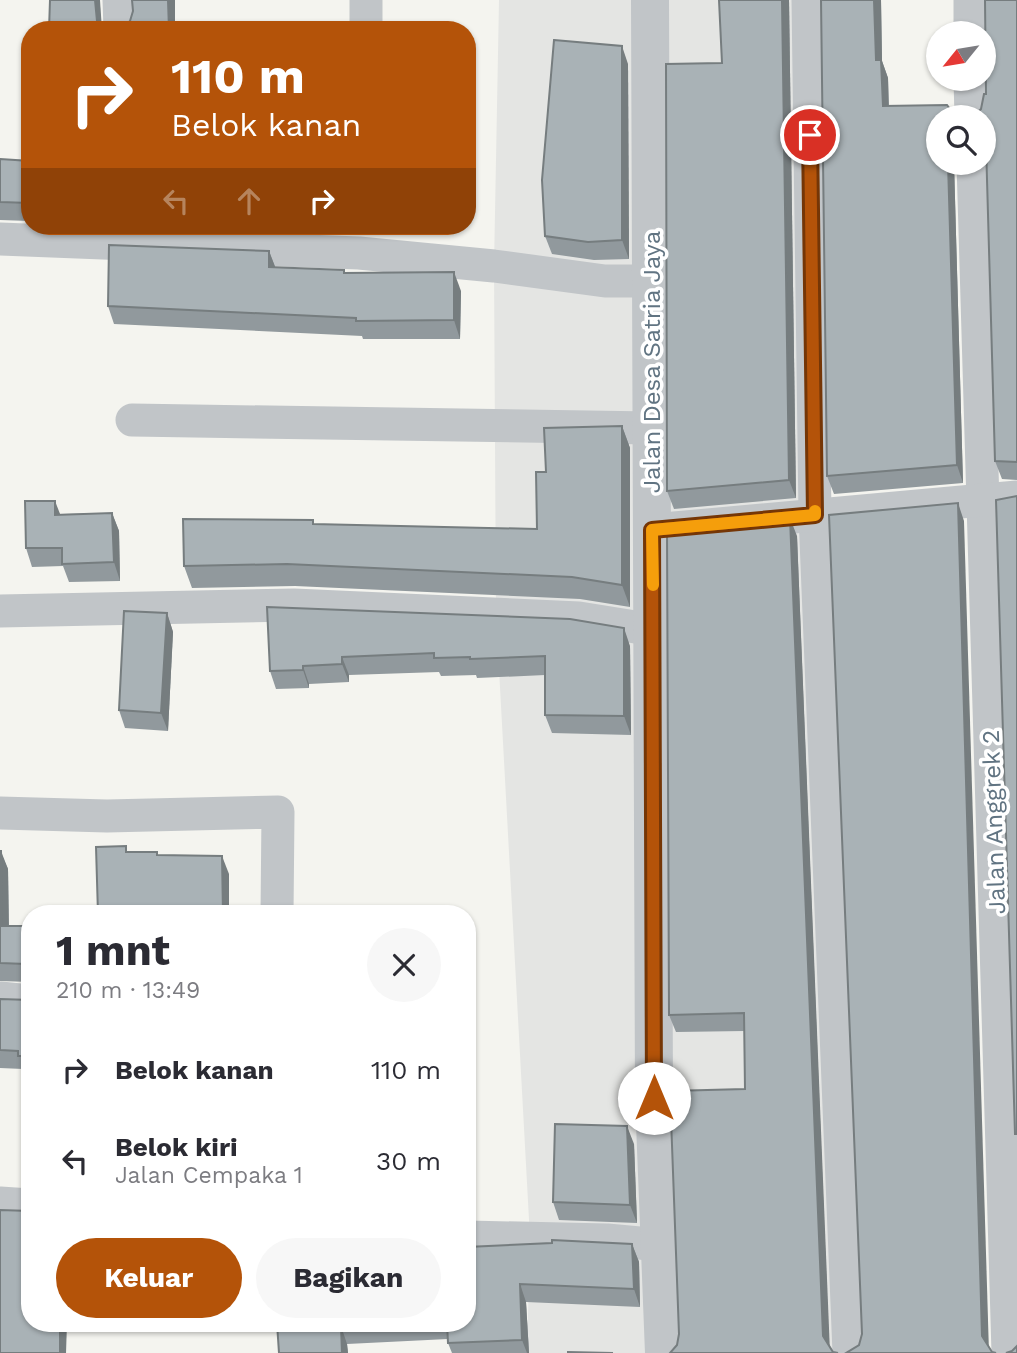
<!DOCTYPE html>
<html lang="id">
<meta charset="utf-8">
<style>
body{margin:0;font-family:"Work Sans",sans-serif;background:#f7f7f7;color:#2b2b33;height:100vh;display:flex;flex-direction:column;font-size:26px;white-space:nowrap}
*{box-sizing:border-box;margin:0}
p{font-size:23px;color:#7c7c81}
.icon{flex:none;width:38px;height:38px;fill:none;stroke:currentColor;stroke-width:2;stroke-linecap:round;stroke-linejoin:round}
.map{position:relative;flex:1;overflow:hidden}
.sheet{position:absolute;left:21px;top:905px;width:455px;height:427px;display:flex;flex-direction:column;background:#fff;border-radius:28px;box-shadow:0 2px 5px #0004}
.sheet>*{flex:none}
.top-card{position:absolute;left:21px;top:21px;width:455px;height:214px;border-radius:28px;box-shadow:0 2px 5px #0004;background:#b45309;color:#fff;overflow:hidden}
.needle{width:46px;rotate:240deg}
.tools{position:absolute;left:926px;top:21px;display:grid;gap:14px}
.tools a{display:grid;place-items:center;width:70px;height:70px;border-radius:50%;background:#fff;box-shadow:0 2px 5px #0004;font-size:35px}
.pin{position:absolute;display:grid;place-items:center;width:60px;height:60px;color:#fff;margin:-30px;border:4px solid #fff;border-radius:50%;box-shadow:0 2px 7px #0007}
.me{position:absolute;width:77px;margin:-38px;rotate:0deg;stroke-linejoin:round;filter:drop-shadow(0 0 5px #0008)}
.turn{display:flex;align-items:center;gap:24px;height:147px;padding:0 35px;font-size:32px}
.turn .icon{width:91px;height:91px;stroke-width:2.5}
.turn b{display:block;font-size:49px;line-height:60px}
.lanes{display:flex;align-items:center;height:66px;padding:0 35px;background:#0003;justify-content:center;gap:35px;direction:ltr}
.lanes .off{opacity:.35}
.round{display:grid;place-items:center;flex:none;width:74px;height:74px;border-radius:37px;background:#f7f7f7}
.overview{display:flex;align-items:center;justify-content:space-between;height:119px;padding:0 35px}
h1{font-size:42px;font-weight:700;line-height:52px}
.action{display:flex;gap:14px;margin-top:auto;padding:14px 35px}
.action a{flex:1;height:80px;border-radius:42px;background:#b45309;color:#fff;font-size:28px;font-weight:700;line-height:80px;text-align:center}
.action a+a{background:#f7f7f7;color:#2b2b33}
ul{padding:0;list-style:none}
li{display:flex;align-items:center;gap:21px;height:91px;padding:0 35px}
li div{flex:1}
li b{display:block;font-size:26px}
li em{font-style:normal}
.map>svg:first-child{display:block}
</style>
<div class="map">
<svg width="1017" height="1353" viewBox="0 0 1017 1353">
<rect width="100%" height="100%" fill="#f4f4ef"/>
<path fill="#e4e5e3" d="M499 0H808L849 1353H527L530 1238 496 614 494 266Z"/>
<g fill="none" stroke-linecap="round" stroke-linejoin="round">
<g stroke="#c1c5c8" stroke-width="33">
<path d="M119 0 120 30"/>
<path d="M808 0 815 515 849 1353"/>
<path d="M970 0V33"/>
<path d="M366 30V0"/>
<path d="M970 79 971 117"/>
<path d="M973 163 1008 1353"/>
<path d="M0 239 359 253 494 266 605 281H652"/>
<path d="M132 420 652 428"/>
<path d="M652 530 1017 497"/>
<path d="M0 611 294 605 579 618 654 630"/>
<path d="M0 813 107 816 278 812 277 914"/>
<path d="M0 998 30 1001"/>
<path d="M0 1203 30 1205"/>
<path d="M467 1237 607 1240 661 1245"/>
</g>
<path stroke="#c1c5c8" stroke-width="38" d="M650 0 654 1098 664 1353"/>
</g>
<g fill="#91999d">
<path d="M789 0 796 498 674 509 667 491 722 63Z"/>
<path d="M821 0H881L882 61 888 78 889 106 954 163 963 483 834 494 827 476Z"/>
<path d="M1017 0V480L1002 479 995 461 986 152 984 148V117L974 116 981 109 986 94Z"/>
<path d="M628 64 629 259 594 260 552 254 545 236Z"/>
<path d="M0 159 30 161V221L0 220Z"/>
<path d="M154 226H276V230Z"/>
<path d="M269 251 275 267 344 270 345 273 461 291 460 339H363L362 336 114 324 108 306Z"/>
<path d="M622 426 630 448V607L580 599 295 586 192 588 184 566 314 524 537 529 546 472Z"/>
<path d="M112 513 119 531 120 581 69 582 63 566 32 567 26 548 60 514Z"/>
<path d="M797 536 829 1346 677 1345 745 1089 744 1031 676 1032 669 1015Z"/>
<path d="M267 607 630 646 631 735 552 733 545 715V675L477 678 476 675 441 676 439 672 349 675V682L309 684V688L276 689 270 671Z"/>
<path d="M167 613 173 632 168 731 125 728 119 710Z"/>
<path d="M0 851 8 869 9 926H30V982L0 981Z"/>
<path d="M0 999 30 1000V1074H25L23 1069 0 1068Z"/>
<path d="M634 1144 637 1223 559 1220 553 1202Z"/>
<path d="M632 1244 639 1262 640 1307 526 1302 529 1353H452L448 1343V1339L347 1344 348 1353H279L277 1323H467V1247Z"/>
</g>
<g fill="#767d7f">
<path d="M95 0H100L102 30 97 21Z"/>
<path d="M168 0H175V30H169Z"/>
<path d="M782 0H789L796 498 789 480Z"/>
<path d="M874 0H881L882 61 888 78 889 124 883 106 876 60Z"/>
<path d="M622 46 628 64 629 259 622 240Z"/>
<path d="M948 163H954L963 483 957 465Z"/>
<path d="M269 251 276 269 269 267Z"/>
<path d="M454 272 461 291 460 339 454 320Z"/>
<path d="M622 426 630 448V607L622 585Z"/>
<path d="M55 501 62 519 55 515Z"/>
<path d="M958 503 964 521 989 1353 982 1336Z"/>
<path d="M112 513 119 531 120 581 114 562Z"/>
<path d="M790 518 797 536 830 1353 823 1336Z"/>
<path d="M167 613 173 632 168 731 161 713Z"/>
<path d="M624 628 630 646 631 735 624 716Z"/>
<path d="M342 657 349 675V682L342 664Z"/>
<path d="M303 666 309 684V688L303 670Z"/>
<path d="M1 851 8 869 9 944 2 926Z"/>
<path d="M222 856 229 874V914H223Z"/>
<path d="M627 1126 634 1144 637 1223 630 1205Z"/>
<path d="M632 1244 639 1262 640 1307 634 1289Z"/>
<path d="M520 1284 526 1302 529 1353H527L522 1340Z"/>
<path d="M60 1323H67L66 1353H60Z"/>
<path d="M341 1326 347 1344 348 1353H342Z"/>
</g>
<g fill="#a9b2b6" stroke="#767d7f" stroke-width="2">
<path d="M50 0H95L97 21 104 28 109 30H49Z"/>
<path d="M132 0H168L169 30H118L123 28 130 21 133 11Z"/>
<path d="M719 0H782L789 480 667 491 666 64 722 63Z"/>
<path d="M821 0H874L876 60H881L883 106 947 105 955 116 961 117H938V163H948L957 465 827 476Z"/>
<path d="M985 0H1017V462L995 461 986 144 984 140V117H968L974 116 981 109 984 94H986Z"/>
<path d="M554 40 622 46V240L588 242 545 236 542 180Z"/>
<path d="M0 159 30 161V203L0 202Z"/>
<path d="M109 245 269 251V267L344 270V273L454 272V320L356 321V318L108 306Z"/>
<path d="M622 426V585L572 577 287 564 184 566 183 519 313 520V524L537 529 536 472H546L544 428Z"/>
<path d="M1017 496V1134H1015L996 500Z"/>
<path d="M25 501H55V515L112 513 114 562 62 564V548H26Z"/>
<path d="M958 503 982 1336 992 1352 996 1353H846L859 1345 862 1334 829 515Z"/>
<path d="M790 518 823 1336 833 1352 838 1353H670L677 1345 679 1334 670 1091 745 1089 744 1013 669 1015 667 530Z"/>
<path d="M267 607 570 619 624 628V716L545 715V656L470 659V657L434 658V653L342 657V664L303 666V670L270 671Z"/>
<path d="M124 611 167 613 161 713 119 710Z"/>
<path d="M126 846V852H157V855L222 856 223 914H98L96 847Z"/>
<path d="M0 851H1L2 926H30V967L26 964 0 963Z"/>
<path d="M0 999 30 1000V1056H18V1051L0 1050Z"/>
<path d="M555 1124 627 1126 630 1205 553 1202Z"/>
<path d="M0 1210 30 1211V1323H60V1353H0Z"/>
<path d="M552 1240 632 1244 634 1289 520 1284 522 1340 448 1343 447 1323H467V1247L552 1243Z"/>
<path d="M277 1323H391L341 1326 342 1353H279Z"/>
<path d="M1017 1346V1353H1006L1012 1351Z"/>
<path d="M568 1352 613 1353H568Z"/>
</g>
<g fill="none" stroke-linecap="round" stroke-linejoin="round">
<defs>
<path id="route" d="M654 1098 652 530 815 515 810 135"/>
</defs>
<use href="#route" stroke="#753606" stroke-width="18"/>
<use href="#route" stroke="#b45309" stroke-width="12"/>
<path stroke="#f59e0b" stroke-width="12" d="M653 585 652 530 815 515V511"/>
</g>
<g text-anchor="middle" stroke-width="7" stroke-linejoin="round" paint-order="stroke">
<g font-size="24" fill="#617482" stroke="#fff">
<text transform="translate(652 362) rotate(-90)" y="8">Jalan Desa Satria Jaya</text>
<text transform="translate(994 822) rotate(-92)" y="8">Jalan Anggrek 2</text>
</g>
</g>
</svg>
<div class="tools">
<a><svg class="needle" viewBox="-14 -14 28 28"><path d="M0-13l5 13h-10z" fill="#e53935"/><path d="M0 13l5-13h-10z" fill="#7c7c81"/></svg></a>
<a><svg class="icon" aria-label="search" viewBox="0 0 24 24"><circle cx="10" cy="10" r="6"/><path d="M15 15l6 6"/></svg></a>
</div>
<div class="pin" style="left:810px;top:135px;background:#d93025"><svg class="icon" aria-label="arrive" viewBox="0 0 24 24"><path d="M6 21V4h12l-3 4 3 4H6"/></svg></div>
<svg class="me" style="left:654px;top:1098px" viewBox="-20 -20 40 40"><circle r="19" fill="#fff"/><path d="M0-13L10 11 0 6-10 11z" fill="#b45309"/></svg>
<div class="top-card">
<div class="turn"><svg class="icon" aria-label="right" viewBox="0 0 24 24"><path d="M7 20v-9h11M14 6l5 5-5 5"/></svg><div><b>110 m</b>Belok kanan</div></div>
<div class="lanes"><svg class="icon off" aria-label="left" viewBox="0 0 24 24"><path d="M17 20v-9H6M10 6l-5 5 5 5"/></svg><svg class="icon off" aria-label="ahead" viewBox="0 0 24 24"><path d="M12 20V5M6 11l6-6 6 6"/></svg><svg class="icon" aria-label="right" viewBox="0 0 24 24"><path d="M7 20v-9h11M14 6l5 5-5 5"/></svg></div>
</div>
<section class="sheet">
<div class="overview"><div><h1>1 mnt</h1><p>210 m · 13:49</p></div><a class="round"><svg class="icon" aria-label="close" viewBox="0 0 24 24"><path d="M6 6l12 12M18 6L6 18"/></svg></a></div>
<ul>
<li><svg class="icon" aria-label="right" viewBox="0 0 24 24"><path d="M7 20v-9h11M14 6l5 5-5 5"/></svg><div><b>Belok kanan</b></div><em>110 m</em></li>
<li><svg class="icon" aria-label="left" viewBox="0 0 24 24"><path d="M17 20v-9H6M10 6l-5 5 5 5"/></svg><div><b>Belok kiri</b><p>Jalan Cempaka 1</p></div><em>30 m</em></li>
</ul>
<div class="action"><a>Keluar</a><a>Bagikan</a></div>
</section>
</div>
